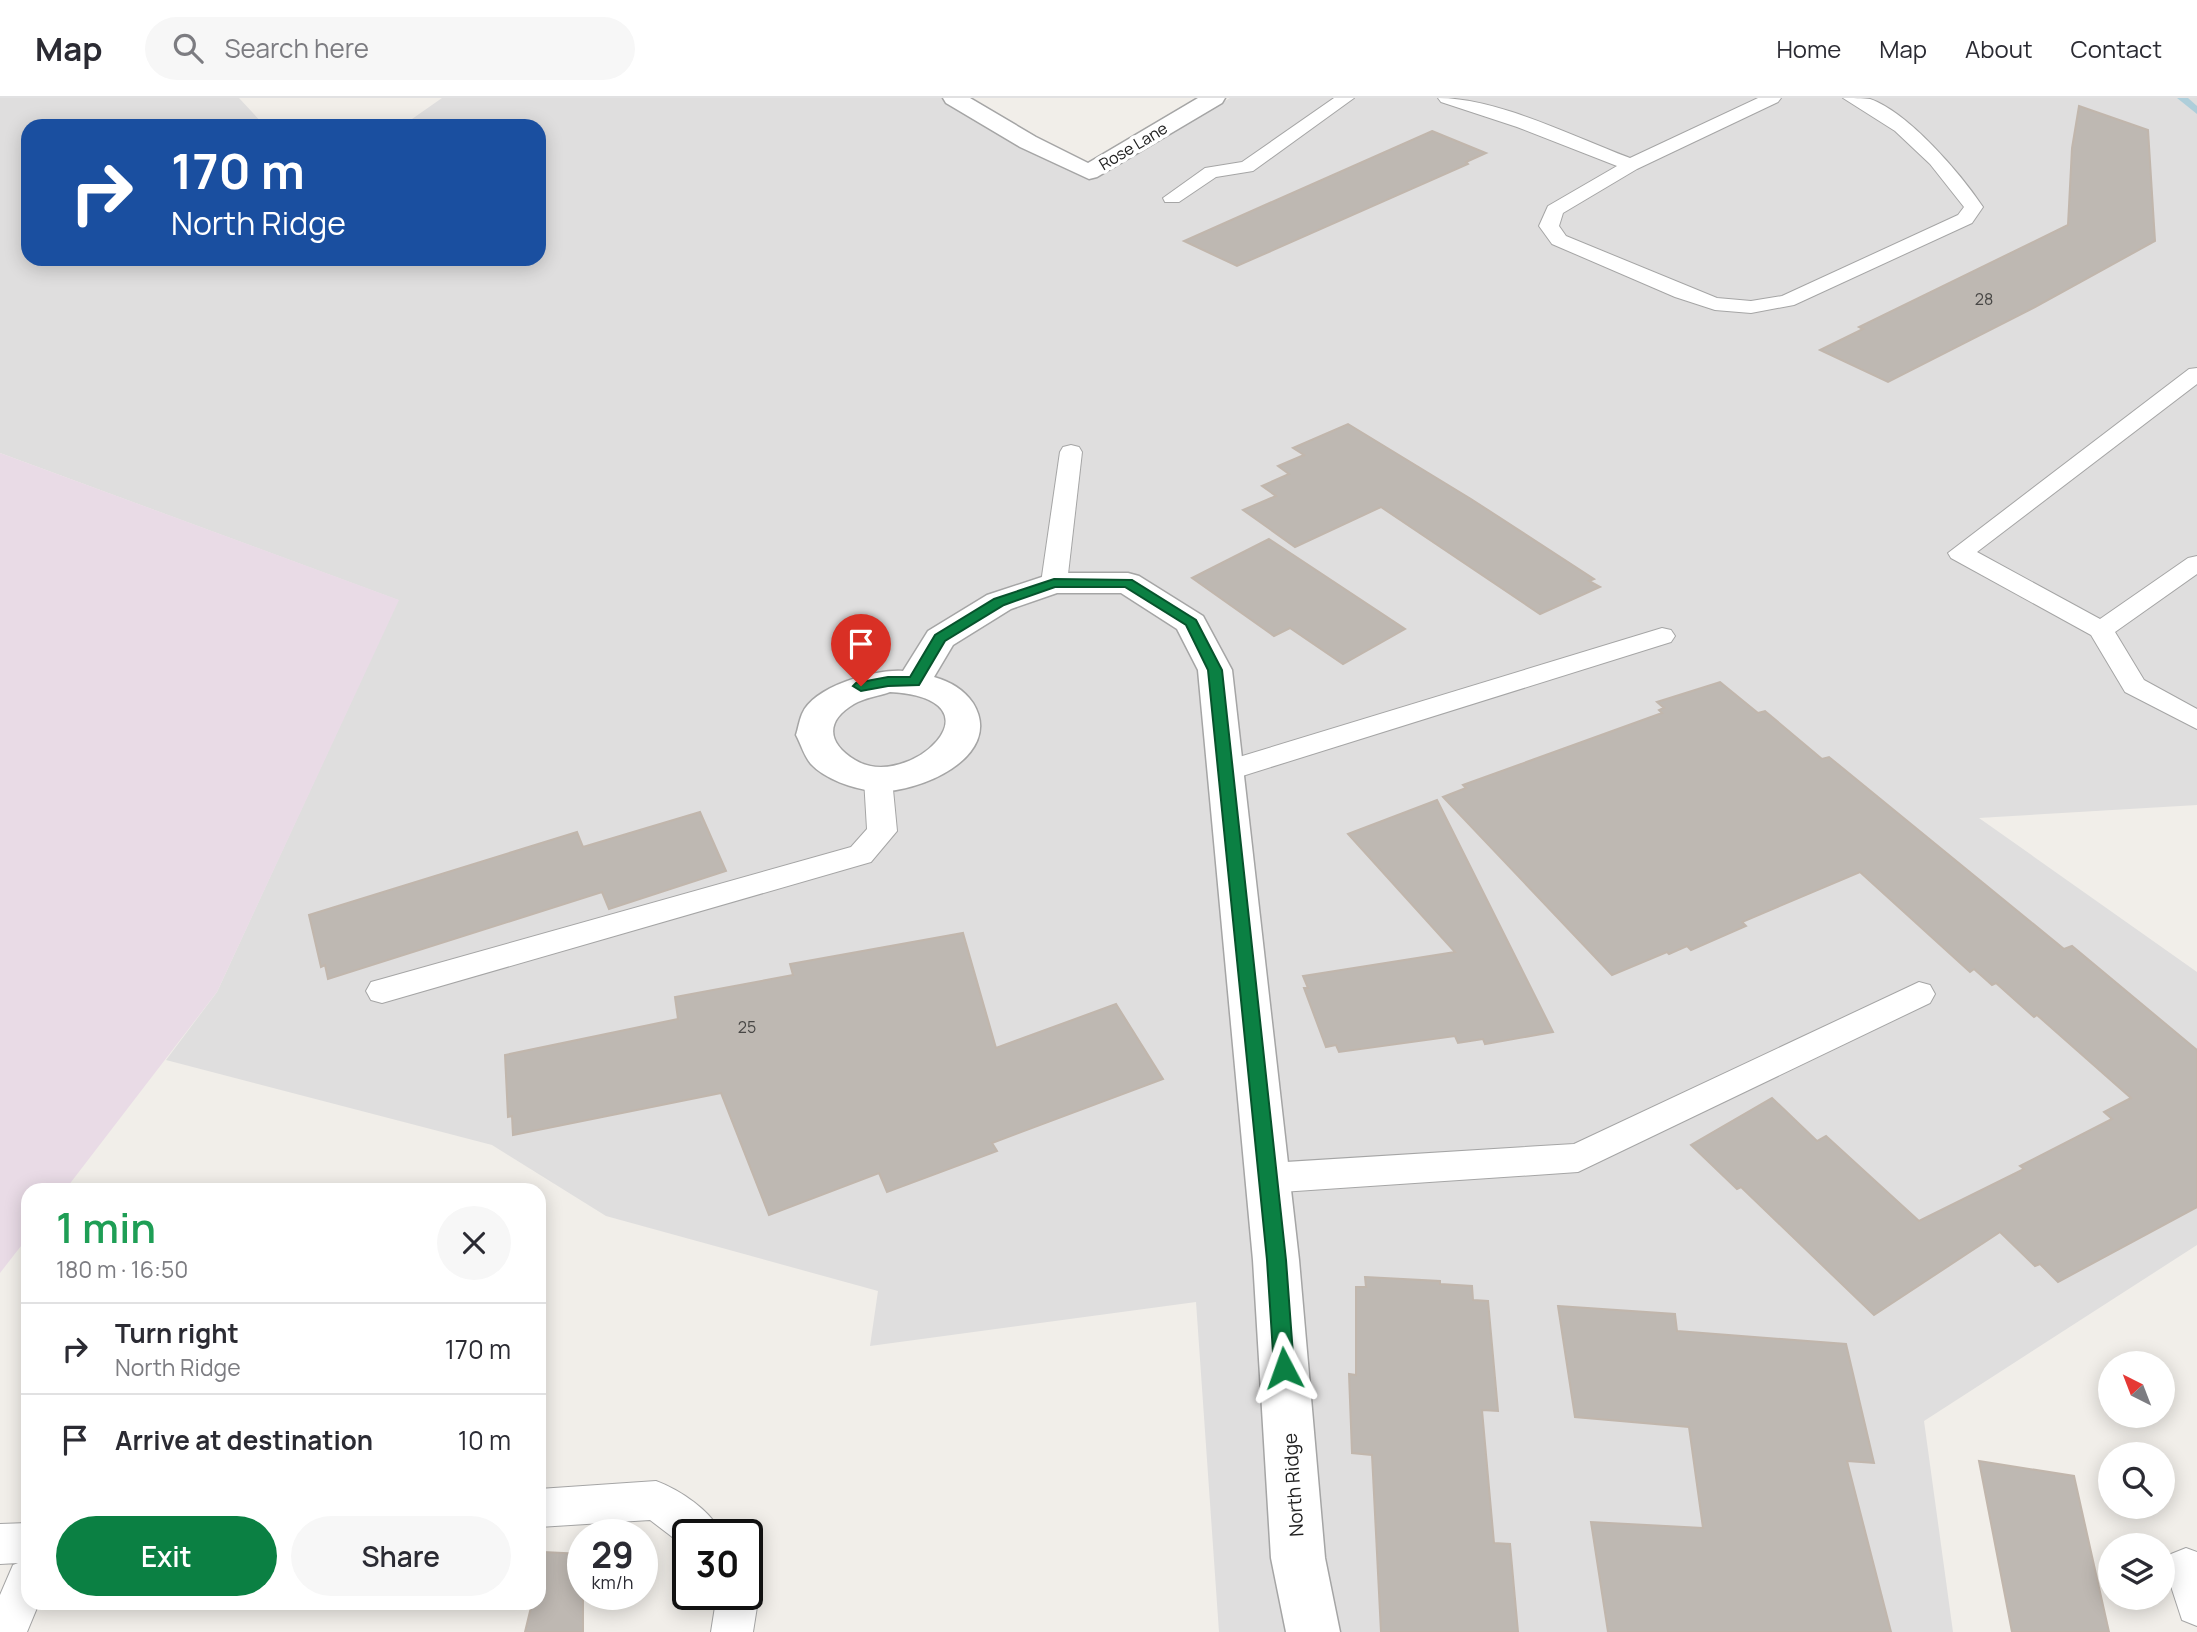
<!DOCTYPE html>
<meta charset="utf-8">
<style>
body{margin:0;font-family:Manrope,sans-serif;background:#f7f7f7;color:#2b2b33;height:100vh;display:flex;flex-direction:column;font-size:26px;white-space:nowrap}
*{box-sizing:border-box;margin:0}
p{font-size:23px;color:#7c7c81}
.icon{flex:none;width:38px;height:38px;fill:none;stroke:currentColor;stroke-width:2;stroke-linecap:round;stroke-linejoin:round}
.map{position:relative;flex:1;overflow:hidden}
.drawer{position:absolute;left:21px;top:1085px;width:525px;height:427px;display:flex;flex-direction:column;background:#fff;border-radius:21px;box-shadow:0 4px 18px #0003}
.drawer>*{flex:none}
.hud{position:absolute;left:21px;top:21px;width:525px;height:147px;border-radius:21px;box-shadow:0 4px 18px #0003;background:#1a4fa0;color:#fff;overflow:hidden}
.needle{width:46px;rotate:318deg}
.fabs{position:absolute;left:2098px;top:1253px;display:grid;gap:14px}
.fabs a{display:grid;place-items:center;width:77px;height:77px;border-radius:50%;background:#fff;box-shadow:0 4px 18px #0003;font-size:35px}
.speed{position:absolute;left:567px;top:1421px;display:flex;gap:14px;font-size:35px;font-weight:700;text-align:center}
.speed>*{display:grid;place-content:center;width:91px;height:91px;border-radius:50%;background:#fff;box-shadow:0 4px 18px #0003;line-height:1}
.speed small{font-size:18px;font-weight:400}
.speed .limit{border:4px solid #111;border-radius:10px;background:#fff;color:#111}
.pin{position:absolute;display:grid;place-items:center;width:60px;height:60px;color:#fff;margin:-72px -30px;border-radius:50% 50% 50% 0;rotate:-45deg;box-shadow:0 0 7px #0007}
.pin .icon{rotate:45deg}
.me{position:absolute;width:77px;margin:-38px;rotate:356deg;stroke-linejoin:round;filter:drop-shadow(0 0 5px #0008)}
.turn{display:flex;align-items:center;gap:24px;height:147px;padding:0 35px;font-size:32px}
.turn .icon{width:91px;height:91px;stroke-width:2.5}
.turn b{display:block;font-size:49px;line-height:60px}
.round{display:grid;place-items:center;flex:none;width:74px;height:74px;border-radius:37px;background:#f7f7f7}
.overview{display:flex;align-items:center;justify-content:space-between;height:119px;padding:0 35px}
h1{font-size:42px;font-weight:600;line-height:52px;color:#1e9e55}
.button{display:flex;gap:14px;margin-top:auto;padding:14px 35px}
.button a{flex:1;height:80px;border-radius:42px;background:#0b8043;color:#fff;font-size:28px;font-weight:600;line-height:80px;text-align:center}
.button a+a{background:#f7f7f7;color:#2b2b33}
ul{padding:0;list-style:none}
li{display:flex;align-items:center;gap:21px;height:91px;padding:0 35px;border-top:2px solid #e1e1e2}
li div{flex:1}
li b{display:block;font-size:26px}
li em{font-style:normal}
header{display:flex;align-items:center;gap:42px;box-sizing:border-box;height:98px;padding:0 35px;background:#fff;border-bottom:2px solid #e1e1e2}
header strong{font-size:33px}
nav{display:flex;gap:38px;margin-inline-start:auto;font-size:24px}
.search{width:490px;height:63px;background:#f7f7f7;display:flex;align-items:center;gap:18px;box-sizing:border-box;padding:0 24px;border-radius:38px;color:#7c7c81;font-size:26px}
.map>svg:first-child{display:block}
</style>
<header>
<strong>Map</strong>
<div class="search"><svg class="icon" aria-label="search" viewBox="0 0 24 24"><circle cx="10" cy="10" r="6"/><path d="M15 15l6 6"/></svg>Search here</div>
<nav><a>Home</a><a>Map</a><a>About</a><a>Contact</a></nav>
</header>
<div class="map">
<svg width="2197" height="1534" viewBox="0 0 2197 1534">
<rect width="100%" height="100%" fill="#f1eee9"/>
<path fill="#dfdede" d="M0 0H239L265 28H28V161H539V28H402L442 0H942L1018 47 1088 81 1230 0H2197V707L1979 720 2197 874V1147L1924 1323 1953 1534H1219L1196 1204 870 1248 878 1193 606 1118 492 1047 166 962 217 894 398 502 0 355Z"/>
<path fill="#e9dbe6" d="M0 355 399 502 217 894 65 1092H28V1139L0 1175Z"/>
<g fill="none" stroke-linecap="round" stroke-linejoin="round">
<path fill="#aeceda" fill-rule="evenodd" d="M2177 0H2188L2197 8V16Z"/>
</g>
<g fill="#beb8b2" stroke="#c1b6ac" stroke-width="2">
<path d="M2079 8 2148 32 2155 143 2035 209 1888 284 1820 252 1863 231 1859 229 2068 127 2072 50Z"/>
<path d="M1432 33 1486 55 1466 64 1468 66 1237 168 1184 143Z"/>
<path d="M1348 326 1471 401 1594 481 1589 483 1600 489 1540 516 1381 409 1295 449 1243 412 1276 398 1262 388 1289 376 1278 368 1304 357 1293 350Z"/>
<path d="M1269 441 1405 531 1343 566 1290 530 1274 538 1192 480Z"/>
<path d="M1720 584 1758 615 1765 613 1822 661 1829 659 2064 851 2072 848 2197 952V1109L2058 1184 2040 1166 2035 1168 2000 1134 1874 1217 1741 1089 1737 1091 1691 1047 1772 1000 1817 1043 1826 1038 1919 1123 2024 1071 2020 1068 2112 1021 2104 1014 2131 1000 2037 917 2034 919 1996 885 1992 887 1974 871 1970 874 1860 774 1742 824 1746 828 1691 852 1687 848 1669 856 1667 854 1612 877 1443 699 1466 690 1463 687 1662 615 1659 612 1664 610 1657 604Z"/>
<path d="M1437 702 1553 934 1485 946 1483 941 1458 945 1455 938 1339 954 1336 947 1326 949 1304 890H1308L1303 878 1455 854 1348 736Z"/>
<path d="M700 714 726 773 609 811 602 794 328 881 325 867 321 869 309 817 577 734 583 749Z"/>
<path d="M963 835 996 950 1116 906 1163 981 992 1045 997 1053 887 1094 879 1075 769 1117 721 995 513 1037 512 1018 508 1019 505 957 678 921 675 899 793 877 790 866Z"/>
<path d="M1365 1179 1440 1183V1186L1472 1188 1473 1202 1488 1203 1498 1313 1482 1312 1494 1445 1510 1446 1518 1534H1381L1372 1357 1352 1355 1349 1276 1356 1277V1189H1366Z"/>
<path d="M1558 1208 1675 1216 1677 1233 1846 1246 1874 1365 1847 1363 1891 1534H1608L1591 1424 1703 1430 1689 1329 1575 1319Z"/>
<path d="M1979 1363 2074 1378 2109 1534H2012Z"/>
<path d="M543 1454 583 1456V1534H525L532 1505H539V1473Z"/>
</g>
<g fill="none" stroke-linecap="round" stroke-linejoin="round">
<defs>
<g id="lane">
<path d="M1334 0H1354L1253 73 1216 79 1179 104H1165L1163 100 1205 70 1242 64Z"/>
<path d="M1438 0C1498 0 1574 39 1630 60L1758 0H1781L1778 4 1637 71 1563 115 1559 128 1566 138 1717 200 1751 203 1782 198 1958 117 1964 109 1930 66 1895 33 1843 0C1852 0 1863 0 1870 1 1908 14 1961 76 1983 109L1972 125 1794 207 1751 215 1715 212 1675 199 1552 146 1539 128 1548 108 1617 68 1517 29 1441 4Z"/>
<path d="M2197 270V286L1977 454 2100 521 2188 460 2197 458V476L2115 534 2144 582 2197 611V631L2125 594 2091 537 1951 460 1948 455 2189 271Z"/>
<path d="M1071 347 1079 349 1082 354 1067 485 1063 490 1054 493 1045 490 1041 485 1060 354 1063 349Z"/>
<path d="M1662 530 1671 532 1675 538 1671 544 1236 680 1226 682 1216 680 1212 673 1216 666Z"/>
<path d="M878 671 888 674 892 681 897 733 871 764 382 905 371 902 366 893 371 884 382 881 851 749 867 731 864 681 868 674Z"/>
<path d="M1919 884 1930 887 1935 896 1930 905 1578 1074 1268 1095 1256 1090 1251 1080 1256 1070 1268 1065 1574 1046Z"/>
<path d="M656 1383C680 1392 712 1413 722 1437H688V1451L650 1422 539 1429V1391Z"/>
<path d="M28 1425V1505H39L27 1534H0V1497L13 1467 18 1465 0 1466V1426Z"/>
<path d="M2186 1450 2197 1454V1528L2182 1522 2165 1470 2171 1456Z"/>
<path d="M747 1479 753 1481 759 1496 753 1534H711L717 1496H747Z"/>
</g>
<g id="street">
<path d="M943 0H970L1036 39 1088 65 1198 0H1225L1222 5 1097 79 1089 81 1020 49 946 5Z"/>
<path d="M1054 475H1128L1139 478 1203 518 1232 572 1299 1162 1325 1460 1340 1534H1286L1271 1460 1253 1162 1198 572 1177 531 1121 495H1057L1011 511 953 547 934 579C951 584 963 591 973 605 1006 659 916 697 874 693 853 691 825 681 811 666 804 658 801 646 796 637 798 631 799 623 802 616 814 588 875 571 903 573L928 533 987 497ZM890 594C1009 601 908 695 855 662 827 645 825 623 854 606 864 600 879 598 890 594Z"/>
</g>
</defs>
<use href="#lane" stroke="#a5a5a5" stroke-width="2"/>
<use href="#street" stroke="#a5a5a5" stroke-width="3"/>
<use href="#lane" fill="#fff" fill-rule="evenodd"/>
<use href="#street" fill="#fff" fill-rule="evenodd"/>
</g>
<path fill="#0b8043" stroke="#07532c" stroke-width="2" d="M1054 481 1132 482 1196 522 1222 572 1286 1162 1294 1270 1291 1277 1284 1279 1277 1277 1274 1270 1267 1162 1208 572 1186 527 1125 489H1055L1004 507 945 543 919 587 888 588 861 593 853 588 856 585 888 579H910L935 537 994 501Z"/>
<g text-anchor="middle" stroke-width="7" stroke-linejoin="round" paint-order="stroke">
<g font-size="16" fill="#212121" stroke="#fff">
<text transform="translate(1133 48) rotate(-31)" y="6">Rose Lane</text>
</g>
<g font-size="16" fill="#484745">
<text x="1984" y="207">28</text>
<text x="747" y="935">25</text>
</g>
<g font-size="19" fill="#212121" stroke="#fff">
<text transform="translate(1293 1387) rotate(-94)" y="7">North Ridge</text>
</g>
</g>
</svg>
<div class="fabs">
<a><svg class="needle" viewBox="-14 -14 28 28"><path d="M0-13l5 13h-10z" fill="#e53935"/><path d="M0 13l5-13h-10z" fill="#7c7c81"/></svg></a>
<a><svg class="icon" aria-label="search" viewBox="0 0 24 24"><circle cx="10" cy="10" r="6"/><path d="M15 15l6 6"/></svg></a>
<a><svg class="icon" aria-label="layers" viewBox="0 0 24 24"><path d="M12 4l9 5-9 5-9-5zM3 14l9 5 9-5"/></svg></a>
</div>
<div class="speed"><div>29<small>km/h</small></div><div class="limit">30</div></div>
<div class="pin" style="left:861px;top:588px;background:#d93025"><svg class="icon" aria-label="arrive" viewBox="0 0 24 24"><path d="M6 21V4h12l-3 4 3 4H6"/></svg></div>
<svg class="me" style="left:1284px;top:1270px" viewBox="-20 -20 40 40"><path d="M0-17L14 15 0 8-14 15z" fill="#0b8043" stroke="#fff" stroke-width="4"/></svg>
<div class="hud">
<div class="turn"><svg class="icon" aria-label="right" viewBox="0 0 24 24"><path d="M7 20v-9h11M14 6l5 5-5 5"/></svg><div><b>170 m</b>North Ridge</div></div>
</div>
<section class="drawer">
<div class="overview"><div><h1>1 min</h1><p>180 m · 16:50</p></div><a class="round"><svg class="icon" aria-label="close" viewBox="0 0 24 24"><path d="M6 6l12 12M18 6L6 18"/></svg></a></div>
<ul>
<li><svg class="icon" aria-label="right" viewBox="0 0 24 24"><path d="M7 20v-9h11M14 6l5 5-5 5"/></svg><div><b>Turn right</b><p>North Ridge</p></div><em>170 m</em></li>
<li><svg class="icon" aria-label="arrive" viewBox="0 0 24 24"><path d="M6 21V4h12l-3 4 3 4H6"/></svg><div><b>Arrive at destination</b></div><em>10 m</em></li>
</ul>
<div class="button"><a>Exit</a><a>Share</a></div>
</section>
</div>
